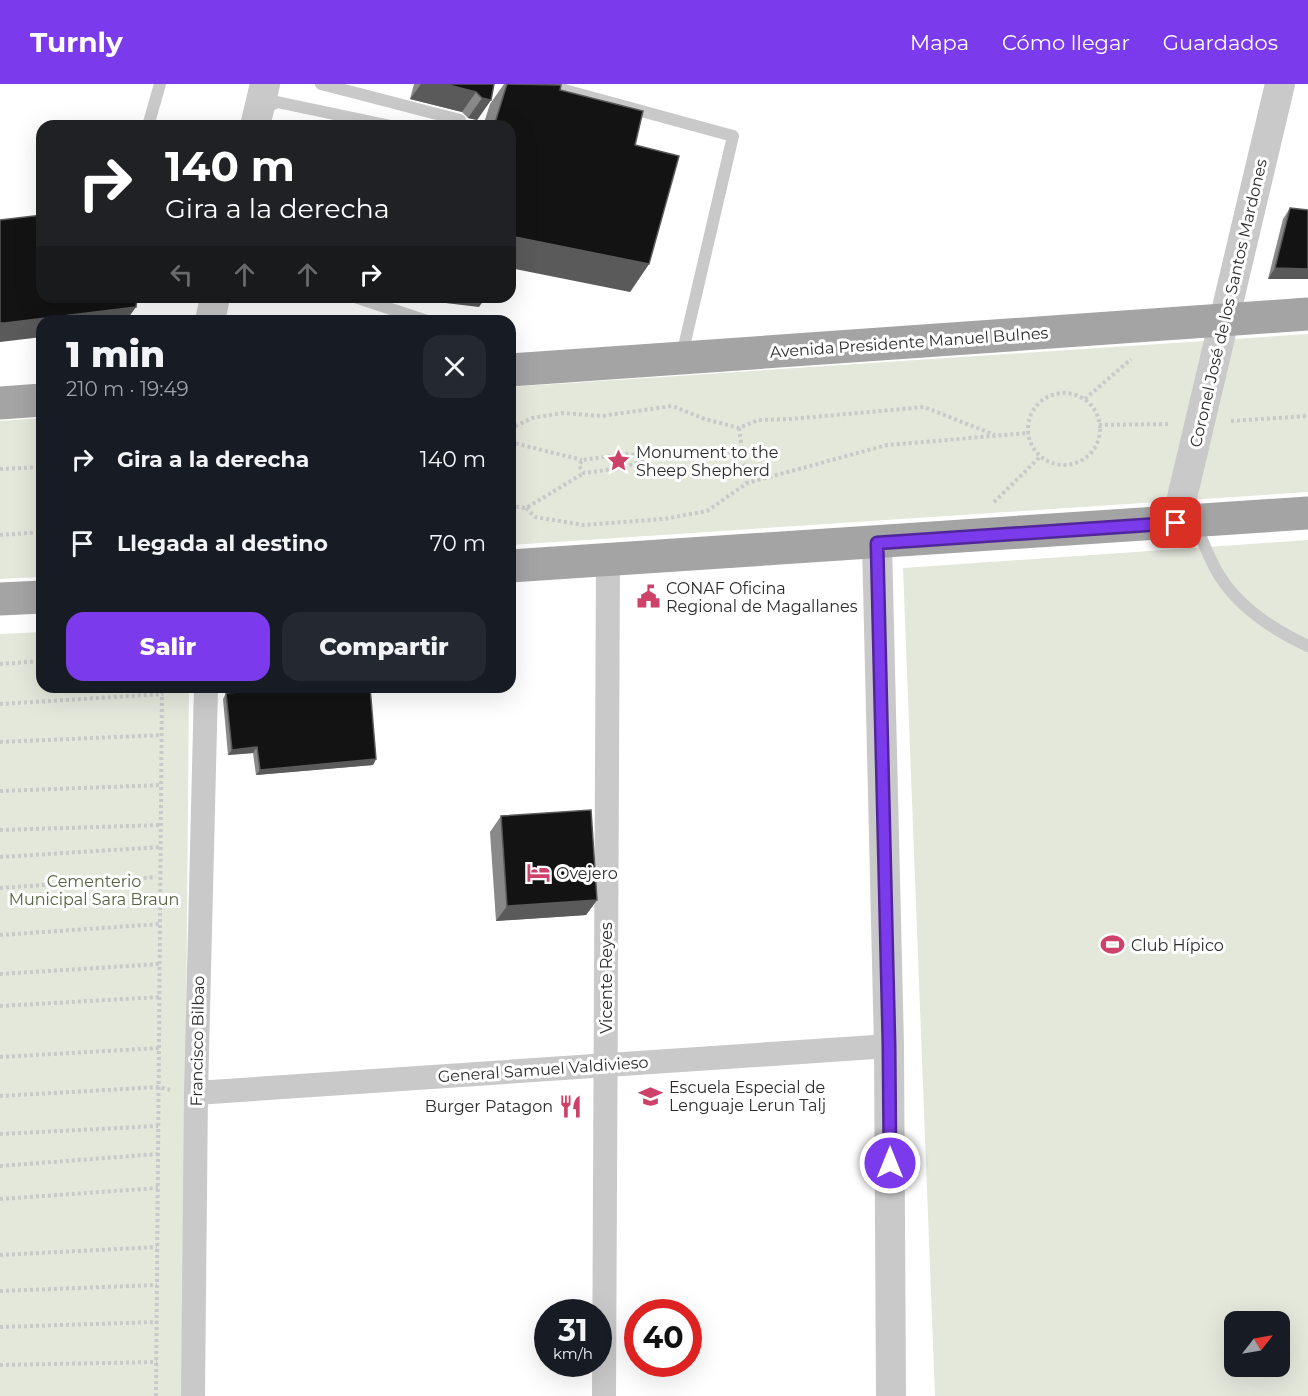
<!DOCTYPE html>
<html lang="es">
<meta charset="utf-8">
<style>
body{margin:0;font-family:Montserrat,sans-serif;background:#242831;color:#f1f3f6;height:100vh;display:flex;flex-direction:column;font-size:22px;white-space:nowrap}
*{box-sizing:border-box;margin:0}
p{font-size:20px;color:#9ea1a6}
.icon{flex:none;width:33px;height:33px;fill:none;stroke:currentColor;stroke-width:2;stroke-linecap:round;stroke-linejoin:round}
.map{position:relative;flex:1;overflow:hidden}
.details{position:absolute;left:36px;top:231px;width:480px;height:378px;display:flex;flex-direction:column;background:#171b24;border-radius:18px;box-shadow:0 6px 24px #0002}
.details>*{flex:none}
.guide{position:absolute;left:36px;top:36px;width:480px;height:183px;border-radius:18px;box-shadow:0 6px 24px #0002;background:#202124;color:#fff;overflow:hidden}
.needle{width:39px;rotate:59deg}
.buttons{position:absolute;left:1224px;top:1227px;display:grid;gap:12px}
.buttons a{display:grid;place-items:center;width:66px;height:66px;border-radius:12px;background:#171b24;box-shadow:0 6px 24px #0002;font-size:30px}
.speed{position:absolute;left:534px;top:1215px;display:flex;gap:12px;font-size:30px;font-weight:700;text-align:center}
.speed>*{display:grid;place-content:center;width:78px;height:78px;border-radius:50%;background:#171b24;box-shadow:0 6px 24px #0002;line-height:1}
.speed small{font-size:15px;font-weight:400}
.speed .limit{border:9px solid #d22;background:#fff;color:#111}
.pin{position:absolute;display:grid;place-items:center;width:51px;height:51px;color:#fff;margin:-26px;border-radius:12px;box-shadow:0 3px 9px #0006}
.me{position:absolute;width:66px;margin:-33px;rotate:0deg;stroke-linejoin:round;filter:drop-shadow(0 0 4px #0008)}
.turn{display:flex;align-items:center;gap:21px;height:126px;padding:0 30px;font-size:27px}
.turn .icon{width:78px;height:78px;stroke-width:2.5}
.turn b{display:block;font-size:42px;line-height:51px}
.lanes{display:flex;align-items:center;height:57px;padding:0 30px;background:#0003;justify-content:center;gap:30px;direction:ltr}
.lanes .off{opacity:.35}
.round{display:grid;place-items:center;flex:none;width:63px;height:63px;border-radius:18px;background:#242831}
.overview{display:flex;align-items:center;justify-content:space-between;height:102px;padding:0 30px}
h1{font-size:36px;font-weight:800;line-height:45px}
.primary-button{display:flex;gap:12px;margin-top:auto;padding:12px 30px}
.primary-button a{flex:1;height:69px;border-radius:18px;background:#7c3aed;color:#fff;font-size:24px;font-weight:800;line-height:69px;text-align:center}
.primary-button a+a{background:#242831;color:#f1f3f6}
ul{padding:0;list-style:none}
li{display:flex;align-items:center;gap:18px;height:84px;padding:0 30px}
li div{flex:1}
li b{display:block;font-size:22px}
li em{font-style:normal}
header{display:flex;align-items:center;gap:36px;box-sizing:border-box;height:84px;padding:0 30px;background:#7c3aed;color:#fff}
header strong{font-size:28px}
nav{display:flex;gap:33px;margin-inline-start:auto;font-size:21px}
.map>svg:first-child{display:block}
</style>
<header>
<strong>Turnly</strong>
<nav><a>Mapa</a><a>Cómo llegar</a><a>Guardados</a></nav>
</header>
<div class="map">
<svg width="1308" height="1312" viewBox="0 0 1308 1312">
<rect width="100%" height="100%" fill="#fff"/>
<g fill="#e4e8db" fill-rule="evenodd">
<path d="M1308 250V408L510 461V303Z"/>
<path d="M42 334V493L0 495V337Z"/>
<path d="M1308 456V1312H935L903 484ZM1234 1238H1280V1282H1234Z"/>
<path d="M42 548V603H189L183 1312H0V550Z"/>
</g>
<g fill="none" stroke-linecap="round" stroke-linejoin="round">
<g stroke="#c9c9c9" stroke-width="4" stroke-dasharray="3 3" stroke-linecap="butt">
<circle cx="1064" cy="345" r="36"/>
<path d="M1085 315 1131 275"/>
<path d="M1231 337 1308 332"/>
<path d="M1099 341 1169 340"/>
<path d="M739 344 747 399"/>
<path d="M510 345 532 334 562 329 602 332 672 322 705 335 739 344 758 336 791 335 924 323 995 351"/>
<path d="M510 358 582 376"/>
<path d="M655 373C631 382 609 386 584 389L579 382 582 376 625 370 655 373 742 367"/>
<path d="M0 385 42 383"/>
<path d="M994 418 1041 372"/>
<path d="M510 422 526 424 584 389"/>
<path d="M526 424 535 433 583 441 664 435 707 427 747 399 887 361 1029 349"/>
<path d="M0 451 42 448"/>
<path d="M0 580 42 577"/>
<path d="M0 620 163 610"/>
<path d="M0 658 162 651"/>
<path d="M0 707 162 701"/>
<path d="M0 746 161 741"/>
<path d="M0 773 161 763"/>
<path d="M0 804 156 793"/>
<path d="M0 851 160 840"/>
<path d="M0 890 160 880"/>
<path d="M0 922 160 913"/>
<path d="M0 973 159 964"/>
<path d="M0 1012 159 1003 170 1006"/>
<path d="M0 1050 158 1042"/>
<path d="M0 1082 158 1070"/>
<path d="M0 1115 158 1104"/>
<path d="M0 1171 157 1163"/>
<path d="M0 1207 157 1201"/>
<path d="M0 1243 157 1238"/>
<path d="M0 1281 157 1278"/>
<path d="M156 1312 162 603"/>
</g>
<g stroke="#c9c9c9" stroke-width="12">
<path d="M321 0 460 36 459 42"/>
<path d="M546 1 733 52 682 271"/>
<path d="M262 26 277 18 391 42"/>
<path d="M148 42 160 0"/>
<path d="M355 213 427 237"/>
<path d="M1195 439C1203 457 1210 478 1221 494 1241 525 1276 547 1308 562"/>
</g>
<g stroke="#c9c9c9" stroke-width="24">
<path d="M196 1009 889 962"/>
<path d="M193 1312 196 1009 206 603"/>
<path d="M604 1312 608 476"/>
</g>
<g stroke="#c9c9c9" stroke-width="30">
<path d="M255 42 265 0"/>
<path d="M210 237 215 213"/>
<path d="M1176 439 1280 0"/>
<path d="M877 459 889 962 891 1312"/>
</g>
<g stroke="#a4a4a4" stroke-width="33">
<path d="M510 286 1308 230"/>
<path d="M0 319 42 316"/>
<path d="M510 482 1308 429"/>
<path d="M0 515 42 513"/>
</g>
</g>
<g fill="#898989">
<path d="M414 0H494L491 16 477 36 468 34 462 28 410 15Z"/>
<path d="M504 0H556L560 6 635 61 649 180 630 208 510 42H483L490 20Z"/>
<path d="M1290 124 1308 195H1268L1283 135Z"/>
<path d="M258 603H370L376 675 373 681 256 691 253 669 228 671 223 615 226 609 259 606Z"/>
<path d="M501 732 597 816 586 831 496 837 490 748Z"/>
</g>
<g fill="#5a5a5a">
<path d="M421 0H445L476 8 462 28 410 15Z"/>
<path d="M482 14 491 16 477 36 468 34Z"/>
<path d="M510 152 649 180 630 208 510 184Z"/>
<path d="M1275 184 1308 185V195H1268Z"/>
<path d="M440 213H486L479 223 437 218Z"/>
<path d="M136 223 126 237H42V253L0 258V239Z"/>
<path d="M257 663 253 669 228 671 232 666Z"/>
<path d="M376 675 373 681 256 691 260 686Z"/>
<path d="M597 816 586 831 496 837 507 822Z"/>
</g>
<g fill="#131313" stroke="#5a5a5a" stroke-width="1.5">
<path d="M445 0H494L491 16 482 14 476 8Z"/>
<path d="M507 0 561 1 560 6 643 27 635 61 679 72 649 180 510 152V42H494Z"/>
<path d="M1290 124 1308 126V185L1275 184Z"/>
<path d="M42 131V213H137L136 223 5 239H0V136Z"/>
<path d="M263 603H370L376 675 260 686 257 663 232 666 226 609 263 606Z"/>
<path d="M591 726 597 816 507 822 501 732Z"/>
</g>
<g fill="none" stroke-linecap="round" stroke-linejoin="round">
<defs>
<path id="route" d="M890 1079 889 962 877 459 1176 439"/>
</defs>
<use href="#route" stroke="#51269a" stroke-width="15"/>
<use href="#route" stroke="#7c3aed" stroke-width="10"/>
</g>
<defs>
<symbol id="sight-bare" viewBox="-9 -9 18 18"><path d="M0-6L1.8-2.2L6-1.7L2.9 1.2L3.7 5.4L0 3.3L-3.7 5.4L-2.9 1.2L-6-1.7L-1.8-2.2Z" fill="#ce4269" stroke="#fff" stroke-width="2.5" paint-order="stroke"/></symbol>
<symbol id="civic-bare" viewBox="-9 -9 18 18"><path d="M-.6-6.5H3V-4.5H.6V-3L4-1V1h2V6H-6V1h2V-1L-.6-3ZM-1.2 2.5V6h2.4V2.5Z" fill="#ce4269" stroke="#fff" stroke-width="2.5" paint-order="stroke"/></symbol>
<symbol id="hotel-bare" viewBox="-9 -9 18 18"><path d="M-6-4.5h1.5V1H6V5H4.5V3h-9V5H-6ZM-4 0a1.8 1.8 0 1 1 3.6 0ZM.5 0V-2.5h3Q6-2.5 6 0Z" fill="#ce4269" stroke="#fff" stroke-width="2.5" paint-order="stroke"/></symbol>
<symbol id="stadium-bare" viewBox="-9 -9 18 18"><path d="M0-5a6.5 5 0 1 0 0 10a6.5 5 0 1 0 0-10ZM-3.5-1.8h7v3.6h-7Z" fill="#ce4269" stroke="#fff" stroke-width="2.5" paint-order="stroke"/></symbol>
<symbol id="school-bare" viewBox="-9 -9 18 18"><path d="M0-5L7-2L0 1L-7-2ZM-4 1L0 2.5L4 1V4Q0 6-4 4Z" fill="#ce4269" stroke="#fff" stroke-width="2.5" paint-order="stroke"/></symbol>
<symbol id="restaurant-bare" viewBox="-9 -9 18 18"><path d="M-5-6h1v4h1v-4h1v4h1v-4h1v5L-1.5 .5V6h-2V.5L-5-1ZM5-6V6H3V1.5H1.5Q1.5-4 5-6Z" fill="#ce4269" stroke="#fff" stroke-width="2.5" paint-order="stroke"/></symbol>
</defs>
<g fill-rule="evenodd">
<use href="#sight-bare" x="602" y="360" width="33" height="33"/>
<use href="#civic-bare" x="632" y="496" width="33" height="33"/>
<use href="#hotel-bare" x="522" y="772" width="33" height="33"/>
<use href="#stadium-bare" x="1096" y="844" width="33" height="33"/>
<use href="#school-bare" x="634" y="996" width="33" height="33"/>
<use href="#restaurant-bare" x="554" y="1006" width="33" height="33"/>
</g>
<g text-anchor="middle" stroke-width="6" stroke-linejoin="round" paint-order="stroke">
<g font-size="16" fill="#2c2c2c" stroke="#fff">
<text transform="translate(1228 219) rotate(-77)" y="6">Coronel José de los Santos Mardones</text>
<text transform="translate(909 258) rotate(-4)" y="6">Avenida Presidente Manuel Bulnes</text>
<text transform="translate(606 894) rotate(-90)" y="6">Vicente Reyes</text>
<text transform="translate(197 957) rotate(-89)" y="6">Francisco Bilbao</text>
<text transform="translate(543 985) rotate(-4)" y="6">General Samuel Valdivieso</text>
</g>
<g font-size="16" fill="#2c2c2c" stroke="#fff" text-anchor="start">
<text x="636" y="374">Monument to the<tspan x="636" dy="18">Sheep Shepherd</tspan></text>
<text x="666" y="510">CONAF Oficina<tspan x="666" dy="18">Regional de Magallanes</tspan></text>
<text x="556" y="795">Ovejero</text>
<text x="1131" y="867">Club Hípico</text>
<text x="669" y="1009">Escuela Especial de<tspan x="669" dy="18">Lenguaje Lerun Talj</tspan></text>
<text x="553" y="1028" text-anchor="end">Burger Patagon</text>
</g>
<g font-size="16" fill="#56613f" stroke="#fff">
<text x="94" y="803">Cementerio<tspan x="94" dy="18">Municipal Sara Braun</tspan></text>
</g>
</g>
</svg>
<div class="buttons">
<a><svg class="needle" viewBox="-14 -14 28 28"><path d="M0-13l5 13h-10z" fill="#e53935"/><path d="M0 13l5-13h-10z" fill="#9ea1a6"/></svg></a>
</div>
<div class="speed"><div>31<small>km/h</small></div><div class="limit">40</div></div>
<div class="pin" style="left:1176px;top:439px;background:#d93025"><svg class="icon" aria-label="arrive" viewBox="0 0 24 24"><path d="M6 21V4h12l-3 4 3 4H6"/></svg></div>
<svg class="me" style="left:890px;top:1079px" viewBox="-20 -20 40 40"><circle r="17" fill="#7c3aed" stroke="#fff" stroke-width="3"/><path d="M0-11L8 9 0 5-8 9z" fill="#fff"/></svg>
<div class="guide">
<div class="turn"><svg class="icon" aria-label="right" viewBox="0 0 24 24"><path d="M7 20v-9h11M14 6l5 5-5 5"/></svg><div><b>140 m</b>Gira a la derecha</div></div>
<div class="lanes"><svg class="icon off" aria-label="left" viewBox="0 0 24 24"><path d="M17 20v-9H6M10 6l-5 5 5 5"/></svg><svg class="icon off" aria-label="ahead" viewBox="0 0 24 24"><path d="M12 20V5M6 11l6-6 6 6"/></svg><svg class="icon off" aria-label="ahead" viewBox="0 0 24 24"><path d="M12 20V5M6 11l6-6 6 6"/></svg><svg class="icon" aria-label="right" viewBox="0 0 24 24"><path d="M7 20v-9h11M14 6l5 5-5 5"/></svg></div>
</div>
<section class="details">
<div class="overview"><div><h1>1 min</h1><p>210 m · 19:49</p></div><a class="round"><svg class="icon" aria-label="close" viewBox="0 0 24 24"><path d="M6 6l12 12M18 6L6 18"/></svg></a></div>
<ul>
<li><svg class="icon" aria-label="right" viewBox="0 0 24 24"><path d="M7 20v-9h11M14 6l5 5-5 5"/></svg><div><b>Gira a la derecha</b></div><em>140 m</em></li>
<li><svg class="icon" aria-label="arrive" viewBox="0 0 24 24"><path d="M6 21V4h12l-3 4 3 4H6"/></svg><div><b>Llegada al destino</b></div><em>70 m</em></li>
</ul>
<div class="primary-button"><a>Salir</a><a>Compartir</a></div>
</section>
</div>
